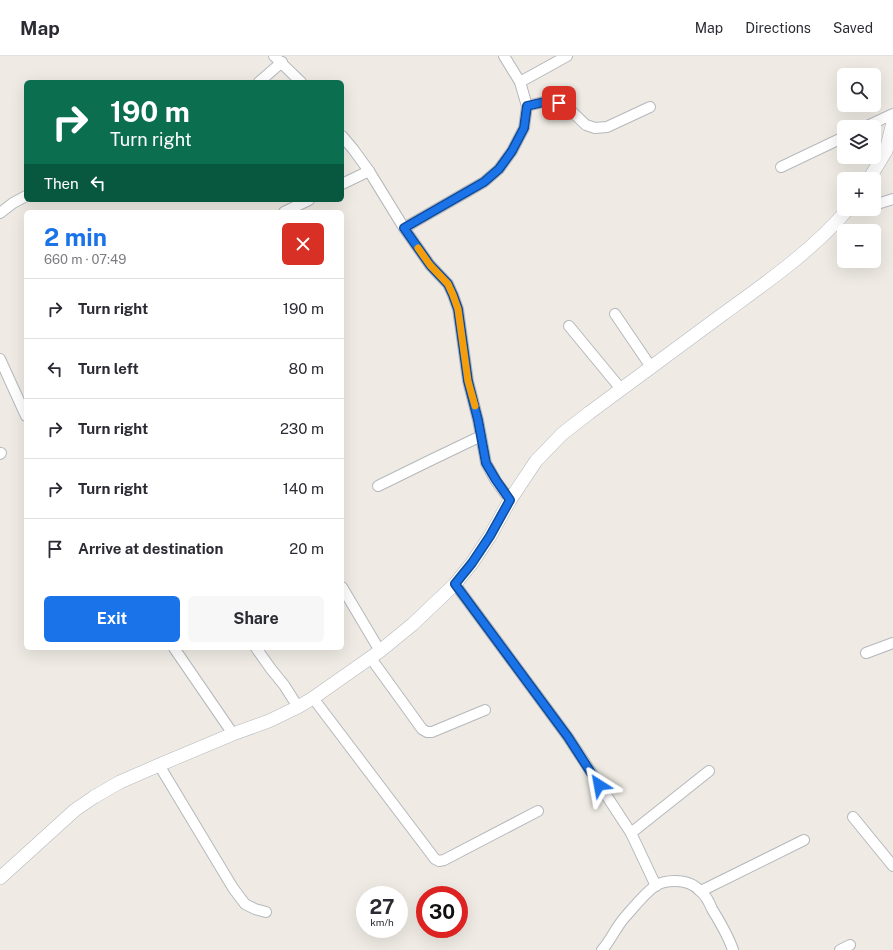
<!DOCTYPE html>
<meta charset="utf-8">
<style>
body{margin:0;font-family:"Public Sans",sans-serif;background:#f7f7f7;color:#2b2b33;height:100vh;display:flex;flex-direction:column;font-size:15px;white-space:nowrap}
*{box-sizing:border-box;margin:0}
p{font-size:13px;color:#7c7c81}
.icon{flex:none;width:22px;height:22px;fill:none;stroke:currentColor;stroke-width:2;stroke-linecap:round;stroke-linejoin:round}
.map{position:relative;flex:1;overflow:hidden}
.sheet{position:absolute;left:24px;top:154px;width:320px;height:440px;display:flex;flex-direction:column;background:#fff;border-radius:6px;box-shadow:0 4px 16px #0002}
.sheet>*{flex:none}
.guide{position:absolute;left:24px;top:24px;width:320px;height:122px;border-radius:6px;box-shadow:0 4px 16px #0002;background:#0b6e4f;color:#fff;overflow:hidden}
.buttons{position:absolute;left:837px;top:12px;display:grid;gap:8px}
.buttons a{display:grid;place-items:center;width:44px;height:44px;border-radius:6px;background:#fff;box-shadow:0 4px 16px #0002;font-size:20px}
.speed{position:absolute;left:356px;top:830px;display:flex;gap:8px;font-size:20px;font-weight:700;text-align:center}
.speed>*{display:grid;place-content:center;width:52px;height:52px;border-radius:50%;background:#fff;box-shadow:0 4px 16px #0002;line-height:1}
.speed small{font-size:10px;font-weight:400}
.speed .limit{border:6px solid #d22;background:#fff;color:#111}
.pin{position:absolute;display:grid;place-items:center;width:34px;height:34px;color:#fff;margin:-17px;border-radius:8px;box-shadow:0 2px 6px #0006}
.me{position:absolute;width:44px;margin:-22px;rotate:326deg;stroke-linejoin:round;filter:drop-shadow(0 0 3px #0008)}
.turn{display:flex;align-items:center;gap:14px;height:84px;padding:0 20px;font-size:18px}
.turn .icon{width:52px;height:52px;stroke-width:2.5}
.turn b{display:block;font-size:28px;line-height:34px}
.then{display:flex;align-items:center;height:38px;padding:0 20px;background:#0003;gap:8px;font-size:15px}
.round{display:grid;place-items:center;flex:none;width:42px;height:42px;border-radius:6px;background:#f7f7f7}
.summary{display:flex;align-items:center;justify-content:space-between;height:68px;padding:0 20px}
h1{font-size:24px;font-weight:700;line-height:30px;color:#1a73e8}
.primary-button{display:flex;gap:8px;margin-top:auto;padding:8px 20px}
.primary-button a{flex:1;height:46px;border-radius:6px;background:#1a73e8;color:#fff;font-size:16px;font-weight:700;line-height:46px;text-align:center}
.primary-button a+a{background:#f7f7f7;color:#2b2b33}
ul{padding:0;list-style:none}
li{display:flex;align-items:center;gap:12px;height:60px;padding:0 20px;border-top:1px solid #e1e1e2}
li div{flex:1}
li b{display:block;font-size:15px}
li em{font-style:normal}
header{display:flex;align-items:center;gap:24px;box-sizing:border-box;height:56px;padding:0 20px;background:#fff;border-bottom:1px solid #e1e1e2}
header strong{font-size:19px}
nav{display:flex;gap:22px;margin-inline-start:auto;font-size:14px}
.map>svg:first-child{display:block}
</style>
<header>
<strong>Map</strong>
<nav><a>Map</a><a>Directions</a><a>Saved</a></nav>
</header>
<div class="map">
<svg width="893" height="894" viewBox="0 0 893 894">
<rect width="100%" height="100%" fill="#efebe4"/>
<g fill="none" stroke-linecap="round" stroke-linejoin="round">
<defs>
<g id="minor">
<path d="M274 0 301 26"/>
<path d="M259 26 282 6"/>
<path d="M520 26 567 0"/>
<path d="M527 50 543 46 559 47 566 50 586 69 595 72 607 71 650 51"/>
<path d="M865 71 893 58"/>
<path d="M342 80 353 93 369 115 404 172 430 209 448 228 453 239 458 253 468 325 478 364 486 407 496 425 510 444"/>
<path d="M781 111 844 81"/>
<path d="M342 128 369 115"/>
<path d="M874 149 893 143"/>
<path d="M284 156 309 144"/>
<path d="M0 157 13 147 26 140"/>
<path d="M404 172 484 126 499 113 512 95 524 72 527 50 520 26 504 0"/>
<path d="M615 258 651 311"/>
<path d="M569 270 621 333"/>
<path d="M0 303 26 360"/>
<path d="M0 398 1 397"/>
<path d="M378 430 431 404 481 380"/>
<path d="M455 528 568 681 631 777"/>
<path d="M342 531 380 595"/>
<path d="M174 592 233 678"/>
<path d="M256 592 271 613 284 629 298 651"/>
<path d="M866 597 893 587"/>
<path d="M370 601 404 648 422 673 427 676H432L485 654"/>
<path d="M313 642 435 803 439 805 444 804 538 755"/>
<path d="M159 709 233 832 245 848 255 853 266 856"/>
<path d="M853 761 893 810"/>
<path d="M656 830 631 777 709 715"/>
<path d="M701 835 804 784"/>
<path d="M602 894C611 884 616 871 625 861 634 851 644 838 655 830 661 826 668 825 675 825 684 825 694 828 700 835 706 839 709 846 712 853 720 866 728 879 733 894"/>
<path d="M840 894 850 889"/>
</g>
<g id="tertiary">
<path d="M869 123 886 95 893 66"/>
<path d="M0 822 75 754 94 741 120 726 159 709 233 678 269 665 298 651 313 642 380 595 413 568 455 528 472 507 490 480 510 444 536 405 562 378 589 357C634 324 678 291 723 258 767 226 812 195 848 153"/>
</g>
</defs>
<use href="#minor" stroke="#b5b8bc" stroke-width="12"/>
<use href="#tertiary" stroke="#b5b8bc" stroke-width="14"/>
<use href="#minor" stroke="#fff" stroke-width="10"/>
<use href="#tertiary" stroke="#fff" stroke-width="13"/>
</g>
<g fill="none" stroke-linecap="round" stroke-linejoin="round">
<defs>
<path id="route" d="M559 47 544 46 527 50 524 72 512 95 499 113 484 126 404 172 430 209 448 228 453 239 458 253 468 325 478 364 486 407 496 424 510 444 490 480 472 507 455 528 568 681 599 729"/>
</defs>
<use href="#route" stroke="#114b97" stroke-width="10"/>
<use href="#route" stroke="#1a73e8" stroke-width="7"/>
<path stroke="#f59e0b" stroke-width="7" d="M418 192 430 209 448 228 453 239 458 253 468 325 475 350"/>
</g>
</svg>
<div class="buttons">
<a><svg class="icon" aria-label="search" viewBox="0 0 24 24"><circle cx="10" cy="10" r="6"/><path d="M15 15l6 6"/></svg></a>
<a><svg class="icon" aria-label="layers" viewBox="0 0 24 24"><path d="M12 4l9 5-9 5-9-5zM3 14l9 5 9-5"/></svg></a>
<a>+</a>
<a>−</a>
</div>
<div class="speed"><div>27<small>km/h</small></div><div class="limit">30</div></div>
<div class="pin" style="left:559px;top:47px;background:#d93025"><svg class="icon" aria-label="arrive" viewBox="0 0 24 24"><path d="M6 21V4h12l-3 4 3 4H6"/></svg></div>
<svg class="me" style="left:599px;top:729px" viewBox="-20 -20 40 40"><path d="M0-17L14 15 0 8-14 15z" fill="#1a73e8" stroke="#fff" stroke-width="4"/></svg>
<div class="guide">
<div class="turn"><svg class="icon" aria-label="right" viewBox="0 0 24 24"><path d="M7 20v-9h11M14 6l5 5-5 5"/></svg><div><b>190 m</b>Turn right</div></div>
<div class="then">Then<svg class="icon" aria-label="left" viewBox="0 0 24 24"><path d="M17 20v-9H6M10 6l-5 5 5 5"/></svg></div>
</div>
<section class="sheet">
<div class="summary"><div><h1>2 min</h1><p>660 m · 07:49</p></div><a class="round" style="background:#d93025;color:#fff"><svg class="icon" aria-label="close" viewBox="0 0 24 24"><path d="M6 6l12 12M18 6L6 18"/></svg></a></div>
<ul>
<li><svg class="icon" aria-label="right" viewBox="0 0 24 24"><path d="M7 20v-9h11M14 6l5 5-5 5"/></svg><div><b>Turn right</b></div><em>190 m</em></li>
<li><svg class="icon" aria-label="left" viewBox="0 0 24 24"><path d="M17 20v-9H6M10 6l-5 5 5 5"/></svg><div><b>Turn left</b></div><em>80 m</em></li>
<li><svg class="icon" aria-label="right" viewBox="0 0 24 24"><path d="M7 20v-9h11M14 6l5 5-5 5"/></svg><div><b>Turn right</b></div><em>230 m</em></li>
<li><svg class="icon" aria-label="right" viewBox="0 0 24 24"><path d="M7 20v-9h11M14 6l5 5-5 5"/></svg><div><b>Turn right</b></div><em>140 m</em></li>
<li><svg class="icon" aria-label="arrive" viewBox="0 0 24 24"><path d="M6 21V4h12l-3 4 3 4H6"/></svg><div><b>Arrive at destination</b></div><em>20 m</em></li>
</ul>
<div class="primary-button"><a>Exit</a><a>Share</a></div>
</section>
</div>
